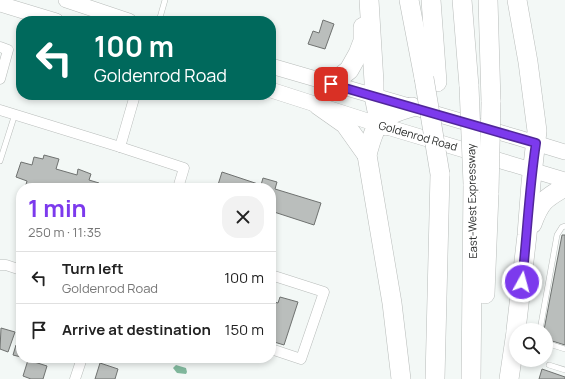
<!DOCTYPE html>
<meta charset="utf-8">
<style>
body{margin:0;font-family:Manrope,sans-serif;background:#f2f2f2;color:#222;height:100vh;display:flex;flex-direction:column;font-size:15px;white-space:nowrap}
*{box-sizing:border-box;margin:0}
p{font-size:13px;color:#767676}
.icon{flex:none;width:22px;height:22px;fill:none;stroke:currentColor;stroke-width:2;stroke-linecap:round;stroke-linejoin:round}
.map{position:relative;flex:1;overflow:hidden}
.sheet{position:absolute;left:16px;top:183px;width:260px;height:180px;display:flex;flex-direction:column;background:#fff;border-radius:16px;box-shadow:0 2px 6px #0003}
.sheet>*{flex:none}
.top-card{position:absolute;left:16px;top:16px;width:260px;height:84px;border-radius:16px;box-shadow:0 2px 6px #0003;background:#00695c;color:#fff;overflow:hidden}
.buttons{position:absolute;left:509px;top:323px;display:grid;gap:8px}
.buttons a{display:grid;place-items:center;width:44px;height:44px;border-radius:50%;background:#fff;box-shadow:0 2px 6px #0003;font-size:20px}
.pin{position:absolute;display:grid;place-items:center;width:34px;height:34px;color:#fff;margin:-17px;border-radius:8px;box-shadow:0 2px 6px #0006}
.me{position:absolute;width:44px;margin:-22px;rotate:7deg;stroke-linejoin:round;filter:drop-shadow(0 0 3px #0008)}
.turn{display:flex;align-items:center;gap:14px;height:84px;padding:0 12px;font-size:18px}
.turn .icon{width:52px;height:52px;stroke-width:2.5}
.turn b{display:block;font-size:28px;line-height:34px}
.round{display:grid;place-items:center;flex:none;width:42px;height:42px;border-radius:16px;background:#f2f2f2}
.headline{display:flex;align-items:center;justify-content:space-between;height:68px;padding:0 12px}
h1{font-size:24px;font-weight:700;line-height:30px;color:#7c3aed}
ul{padding:0;list-style:none}
li{display:flex;align-items:center;gap:12px;height:52px;padding:0 12px;border-top:1px solid #e0e0e0}
li div{flex:1}
li b{display:block;font-size:15px}
li em{font-style:normal}
.map>svg:first-child{display:block}
</style>
<div class="map">
<svg width="565" height="379" viewBox="0 0 565 379">
<rect width="100%" height="100%" fill="#f3f8f6"/>
<path fill="#80b79c" d="M176 365 186 368 187 372 186 374 177 373 173 368Z"/>
<g fill="#babebc" stroke="#6f7270">
<path d="M323 20 334 24 325 49 308 44 313 31 319 33Z"/>
<path d="M44 155 59 159 56 169 77 175 78 169 91 174 89 180 99 183 98 188H25L27 181 16 177 21 162 32 165 34 157 43 159Z"/>
<path d="M222 172 261 185 263 178 277 182 275 189 321 203 314 225 271 211V188H217Z"/>
<path d="M562 235H565V345L549 340 546 334V330H544Z"/>
<path d="M271 297 272 298 271 301 278 303 280 297 298 302 284 345 271 341Z"/>
<path d="M1 328 15 332 8 352 0 349Z"/>
<path d="M16 345 21 347V357L13 355Z"/>
<path d="M28 360 47 366 43 379H31L23 376Z"/>
<path d="M100 363 118 369 115 379H95Z"/>
<path d="M542 369 565 377V379H539Z"/>
</g>
<g fill="none" stroke-linecap="round" stroke-linejoin="round">
<defs>
<g id="lane">
<path d="M159 21 165 0"/>
<path d="M0 161 15 114"/>
<path d="M540 330 557 235 562 227 565 226"/>
<path d="M546 343 565 349"/>
<path d="M549 365 565 370"/>
</g>
<g id="street">
<path d="M0 47 8 50 0 79"/>
<path d="M135 95 120 147 184 168 178 188"/>
<path d="M0 110 120 147"/>
<path d="M0 265H6L21 270"/>
<path d="M271 275 324 292 301 359 271 349"/>
<path d="M75 379 82 358"/>
</g>
<g id="secondary">
<path d="M66 0 129 21"/>
<path d="M0 4 56 21"/>
<path d="M271 66 519 138 565 152"/>
<path d="M271 90 377 124 565 180"/>
</g>
<g id="highway">
<path d="M369 0 374 82V96L378 116 386 126"/>
<path d="M409 0 424 78"/>
<path d="M431 0 437 82"/>
<path d="M462 0 469 86"/>
<path d="M488 0 491 102"/>
<path d="M331 84 349 70 358 54 363 41V27"/>
<path d="M318 105 345 124 367 155"/>
<path d="M532 224C540 202 544 199 565 187"/>
<path d="M485 294 489 193"/>
<path d="M516 330 527 235 531 183 537 131 528 62 517 0"/>
<path d="M401 379 392 303 367 155C375 123 379 116 412 107"/>
<path d="M435 379 440 174"/>
<path d="M471 379 473 184"/>
<path d="M509 379 516 332"/>
</g>
</defs>
<use href="#lane" stroke="#b8bcba" stroke-width="6"/>
<use href="#street" stroke="#b8bcba" stroke-width="11"/>
<use href="#secondary" stroke="#b8bcba" stroke-width="16"/>
<use href="#highway" stroke="#b8bcba" stroke-width="20"/>
<use href="#lane" stroke="#fff" stroke-width="5"/>
<use href="#street" stroke="#fff" stroke-width="10"/>
<use href="#secondary" stroke="#fff" stroke-width="15"/>
<use href="#highway" stroke="#fff" stroke-width="19"/>
<defs>
<g id="highway-bridge">
<path d="M424 78 440 174"/>
<path d="M469 86 473 184"/>
<path d="M489 193 491 102"/>
</g>
</defs>
<use href="#highway-bridge" stroke="#b8bcba" stroke-width="20" stroke-linecap="butt"/>
<use href="#highway-bridge" stroke="#fff" stroke-width="19"/>
</g>
<g fill="none" stroke-linecap="round" stroke-linejoin="round">
<defs>
<path id="route" d="M331 84 536 143C529 189 527 236 522 282"/>
</defs>
<use href="#route" stroke="#51269a" stroke-width="10"/>
<use href="#route" stroke="#7c3aed" stroke-width="7"/>
</g>
<g text-anchor="middle" stroke-width="4" stroke-linejoin="round" paint-order="stroke">
<g font-size="11" fill="#2b2d2c" stroke="#fff">
<text transform="translate(418 136) rotate(16)" y="4">Goldenrod Road</text>
<text transform="translate(472 201) rotate(-91)" y="4">East-West Expressway</text>
</g>
</g>
</svg>
<div class="buttons">
<a><svg class="icon" aria-label="search" viewBox="0 0 24 24"><circle cx="10" cy="10" r="6"/><path d="M15 15l6 6"/></svg></a>
</div>
<div class="pin" style="left:331px;top:84px;background:#d93025"><svg class="icon" aria-label="arrive" viewBox="0 0 24 24"><path d="M6 21V4h12l-3 4 3 4H6"/></svg></div>
<svg class="me" style="left:522px;top:282px" viewBox="-20 -20 40 40"><circle r="17" fill="#7c3aed" stroke="#fff" stroke-width="3"/><path d="M0-11L8 9 0 5-8 9z" fill="#fff"/></svg>
<div class="top-card">
<div class="turn"><svg class="icon" aria-label="left" viewBox="0 0 24 24"><path d="M17 20v-9H6M10 6l-5 5 5 5"/></svg><div><b>100 m</b>Goldenrod Road</div></div>
</div>
<section class="sheet">
<div class="headline"><div><h1>1 min</h1><p>250 m · 11:35</p></div><a class="round"><svg class="icon" aria-label="close" viewBox="0 0 24 24"><path d="M6 6l12 12M18 6L6 18"/></svg></a></div>
<ul>
<li><svg class="icon" aria-label="left" viewBox="0 0 24 24"><path d="M17 20v-9H6M10 6l-5 5 5 5"/></svg><div><b>Turn left</b><p>Goldenrod Road</p></div><em>100 m</em></li>
<li><svg class="icon" aria-label="arrive" viewBox="0 0 24 24"><path d="M6 21V4h12l-3 4 3 4H6"/></svg><div><b>Arrive at destination</b></div><em>150 m</em></li>
</ul>
</section>
</div>
